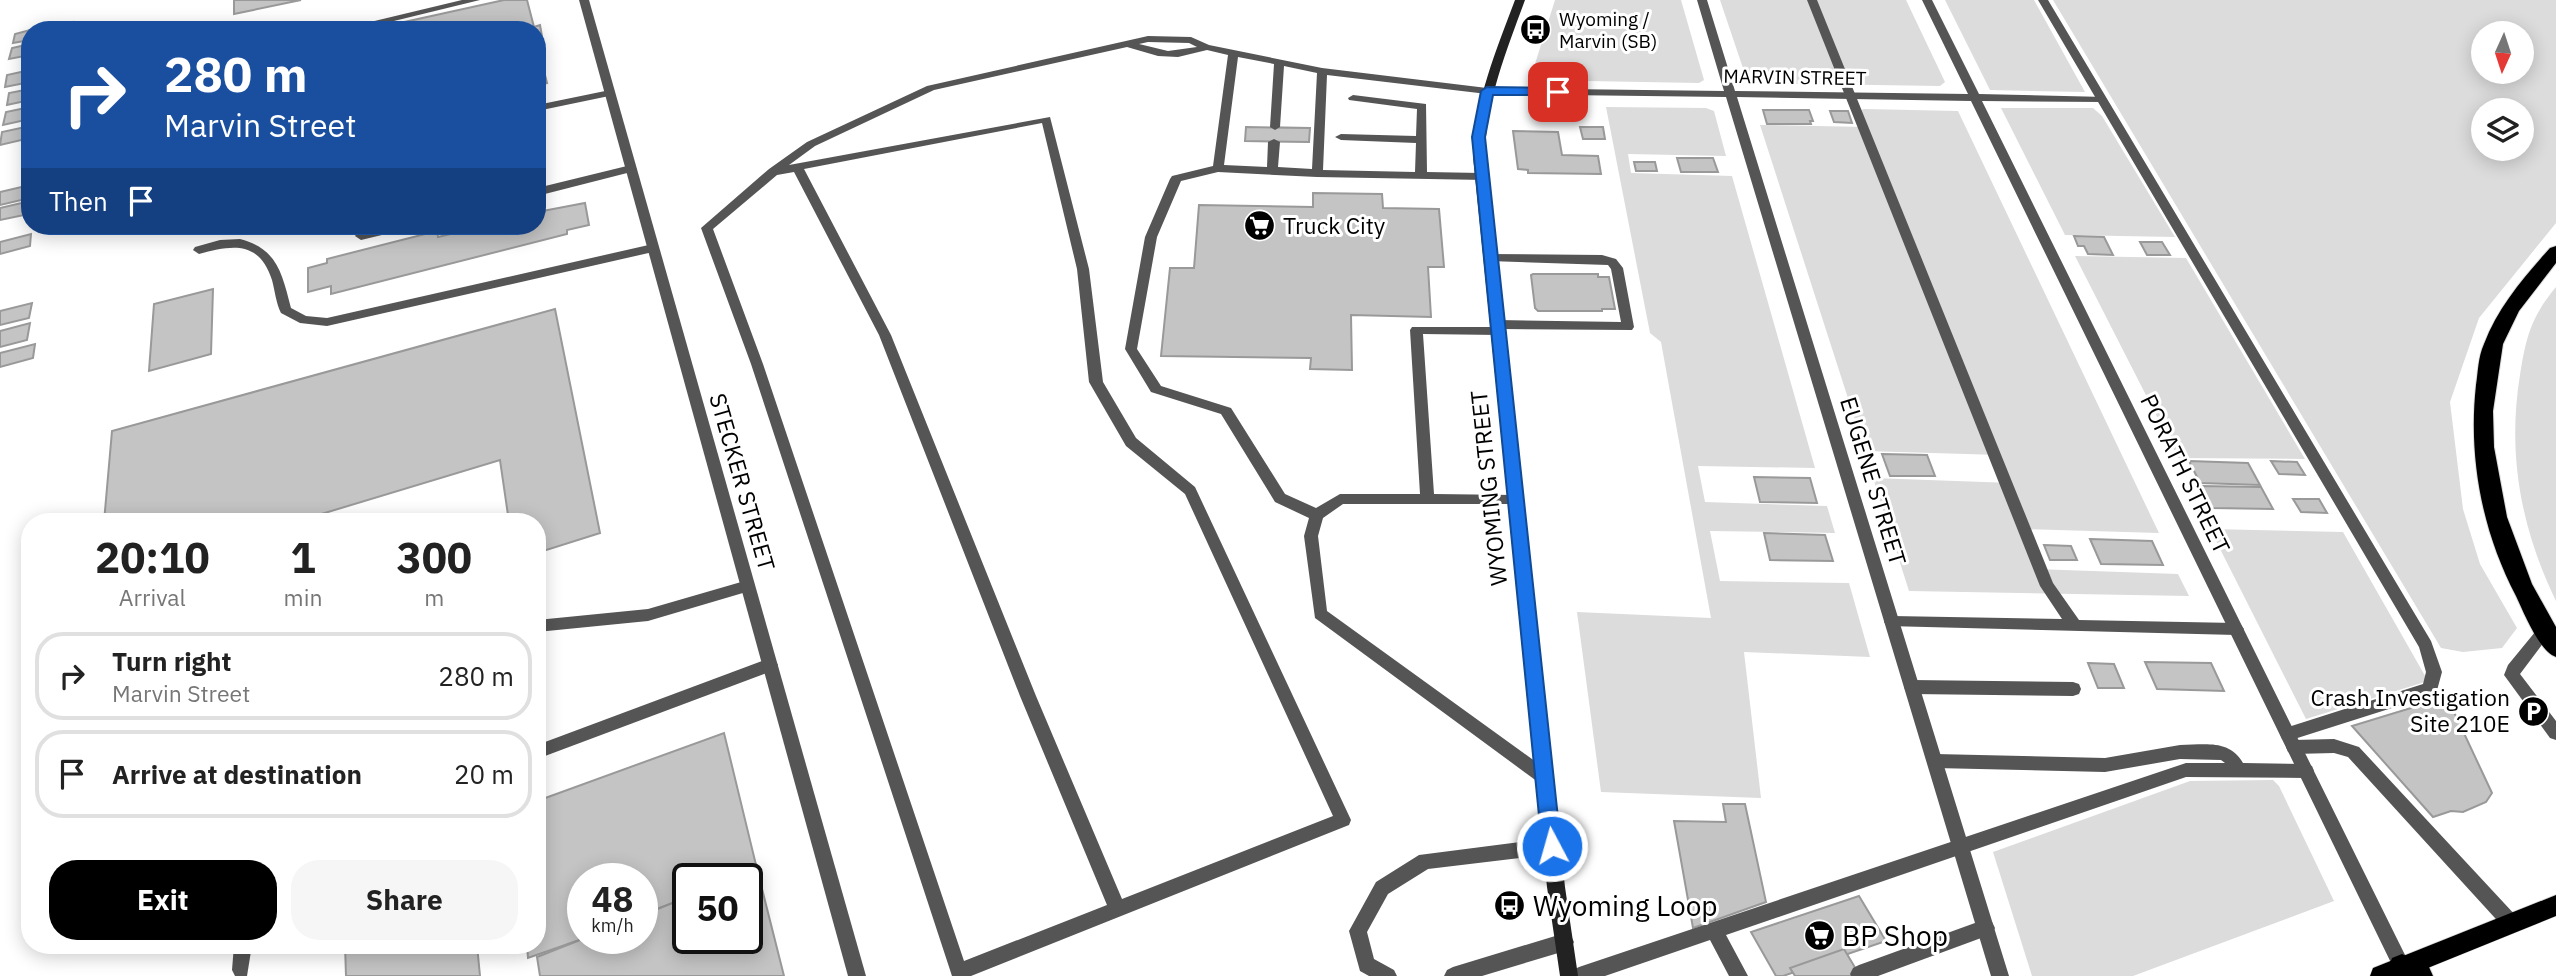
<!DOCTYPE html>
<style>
body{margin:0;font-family:"IBM Plex Sans",sans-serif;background:#f6f6f6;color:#222;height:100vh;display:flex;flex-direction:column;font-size:26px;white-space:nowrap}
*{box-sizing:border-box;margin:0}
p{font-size:23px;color:#767676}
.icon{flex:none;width:38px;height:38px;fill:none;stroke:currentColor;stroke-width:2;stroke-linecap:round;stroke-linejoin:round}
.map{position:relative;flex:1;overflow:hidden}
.sheet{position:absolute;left:21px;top:513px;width:525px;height:441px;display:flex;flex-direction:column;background:#fff;border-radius:28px;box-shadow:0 4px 18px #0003}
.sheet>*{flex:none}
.hud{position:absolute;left:21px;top:21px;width:525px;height:214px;border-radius:28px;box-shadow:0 4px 18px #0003;background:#1a4fa0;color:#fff;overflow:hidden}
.needle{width:46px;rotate:183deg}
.controls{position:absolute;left:2471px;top:21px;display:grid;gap:14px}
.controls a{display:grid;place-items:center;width:63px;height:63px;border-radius:50%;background:#fff;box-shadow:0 4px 18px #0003;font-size:35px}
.speed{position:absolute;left:567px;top:863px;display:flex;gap:14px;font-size:35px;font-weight:700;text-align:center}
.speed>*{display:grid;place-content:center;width:91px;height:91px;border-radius:50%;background:#fff;box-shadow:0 4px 18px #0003;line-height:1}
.speed small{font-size:18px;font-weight:400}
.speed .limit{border:4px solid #111;border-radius:10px;background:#fff;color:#111}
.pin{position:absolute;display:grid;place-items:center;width:60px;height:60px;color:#fff;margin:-30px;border-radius:14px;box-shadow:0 4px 10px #0006}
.me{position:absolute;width:77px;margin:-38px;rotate:354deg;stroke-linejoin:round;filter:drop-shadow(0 0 5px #0008)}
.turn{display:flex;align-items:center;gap:24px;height:147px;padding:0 28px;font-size:32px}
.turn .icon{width:91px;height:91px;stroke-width:2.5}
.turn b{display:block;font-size:49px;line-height:60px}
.then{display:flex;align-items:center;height:66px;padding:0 28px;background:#0003;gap:14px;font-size:26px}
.eta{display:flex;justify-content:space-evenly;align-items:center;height:119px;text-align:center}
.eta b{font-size:42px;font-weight:700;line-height:49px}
.cta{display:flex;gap:14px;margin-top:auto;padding:14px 28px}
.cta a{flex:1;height:80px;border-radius:28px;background:#000;color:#fff;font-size:28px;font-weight:700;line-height:80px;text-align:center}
.cta a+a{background:#f6f6f6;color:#222}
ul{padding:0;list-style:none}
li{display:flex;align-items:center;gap:21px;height:88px;margin:0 14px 10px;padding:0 14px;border:4px solid #e0e0e0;border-radius:28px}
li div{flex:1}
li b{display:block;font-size:26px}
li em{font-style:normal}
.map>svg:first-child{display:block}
</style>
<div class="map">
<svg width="2556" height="976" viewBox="0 0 2556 976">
<rect width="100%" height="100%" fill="#fff"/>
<g fill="#dcdcdc" fill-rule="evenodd">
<path d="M1555 0H1681L1704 80 1699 83 1530 80Z"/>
<path d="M1720 0H1906L1945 82 1940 86 1748 83Z"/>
<path d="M1945 0H2034L2085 92 1990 90Z"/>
<path d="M2053 0H2556V223L2479 318 2450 402 2463 509 2480 564 2517 628 2502 648 2463 652 2441 648ZM2522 33V72H2483V33ZM2483 110H2522V149H2483Z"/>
<path d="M1606 107 1706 108 1714 111 1726 156 1628 154 1631 173 1732 176 1815 468 1698 466 1705 502 1827 506 1835 533 1710 531 1720 581 1849 583 1870 657 1744 652 1761 798 1601 792 1577 612 1711 618 1661 342 1650 333Z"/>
<path d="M2001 108H2093L2102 116 2175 237 2065 235Z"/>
<path d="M1864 109 1958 111 2159 533 2020 529 2035 569 2178 574 2189 596 1909 591 1873 478 2011 483 2000 455 1865 451 1760 125 1867 127 1861 110Z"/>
<path d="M2075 256 2186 258 2305 459 2178 458Z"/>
<path d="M2556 287V601C2521 529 2507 454 2520 375 2526 337 2531 317 2556 287Z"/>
<path d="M2210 529 2343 532 2428 681 2306 719Z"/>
<path d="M2273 780 2279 786 2334 901 2133 976H2032L1993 852 2190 781Z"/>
</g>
<g fill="#c4c4c4" stroke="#999" stroke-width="2">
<path d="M234 0H301L234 14Z"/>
<path d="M504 0H527L534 27 540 25 542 36 537 38V30H368Z"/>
<path d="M73 22 72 30H33Z"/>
<path d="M30 30V40L13 43 15 34Z"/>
<path d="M537 43 547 83 537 86Z"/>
<path d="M30 44V55L9 59 12 48Z"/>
<path d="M30 70V82L5 87 7 75Z"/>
<path d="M30 89V100L7 105 9 93Z"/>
<path d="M30 107V119L3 125 6 112Z"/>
<path d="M1763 110H1809L1813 121H1810L1811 124H1767Z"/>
<path d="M1830 111H1848L1852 123 1834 122Z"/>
<path d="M30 126V138L0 145 2 132Z"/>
<path d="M1246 127 1310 128 1309 142 1245 141Z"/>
<path d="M1580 127H1603L1605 139H1583Z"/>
<path d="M1513 131 1558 132 1562 155 1598 156 1601 174 1528 173V170L1518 169Z"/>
<path d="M1677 158H1713L1718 172H1681Z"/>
<path d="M1634 162H1655L1657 171H1636Z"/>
<path d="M30 185V198L0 205V192Z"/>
<path d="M1313 193 1382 194 1383 208 1439 209 1444 267H1428L1431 317 1351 315 1352 370 1310 369 1311 358 1161 356 1170 268H1194L1199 205 1313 207Z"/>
<path d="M30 201 29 214 0 220V208Z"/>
<path d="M585 203 589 225 567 230V234L331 294V286L308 292V268L327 263V259L437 231 438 237 484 226H537V212Z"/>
<path d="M31 234 30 246 0 254V242Z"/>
<path d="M2074 236 2104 237 2113 255 2088 254 2084 246H2078Z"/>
<path d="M2140 242H2162L2170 255H2147Z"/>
<path d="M1533 274H1598V277H1609L1615 309H1602V311H1538L1535 308 1531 275Z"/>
<path d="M213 289 211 354 149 371 154 304Z"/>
<path d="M32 303 29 318 0 325V311Z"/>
<path d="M555 309 600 533 537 553V522H509L500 460 295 522H104L112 431Z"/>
<path d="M30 323 27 340 0 347V331Z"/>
<path d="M35 344 33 358 0 367V353Z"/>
<path d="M1882 454 1927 455 1935 476H1890Z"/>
<path d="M2189 461 2248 463 2260 485 2200 483Z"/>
<path d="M2271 461 2297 462 2305 475 2279 474Z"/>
<path d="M1754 477 1810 478 1817 503 1760 502Z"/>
<path d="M2201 486 2261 487 2273 509 2212 508Z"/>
<path d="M2293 499H2319L2327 513 2301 512Z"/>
<path d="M1764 533 1825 535 1833 561 1770 560Z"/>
<path d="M2090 539 2152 541 2163 565 2101 564Z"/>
<path d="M2044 545 2071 546 2077 560H2050Z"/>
<path d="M2145 662 2211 663 2224 691 2157 689Z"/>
<path d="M2088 663 2114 664 2124 688H2098Z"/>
<path d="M2447 697 2492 793 2486 802 2463 812 2451 811 2433 817 2352 726Z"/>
<path d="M724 733 757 869 733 878H688V897L642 915V878H583L585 938 528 958 527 945H537V801Z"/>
<path d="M1723 804H1745L1766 902 1693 928 1674 821 1726 822Z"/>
<path d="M757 869 784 976H540L537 957 585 938H642V915L688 897V938H747V878H733Z"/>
<path d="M1859 896 1886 941 1783 976H1776L1751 932Z"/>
<path d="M345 945H477L480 976H346Z"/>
<path d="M1844 949 1860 976H1795L1790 968Z"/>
</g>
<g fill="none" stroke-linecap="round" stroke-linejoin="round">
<defs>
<path id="primary" d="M2556 895V916L2408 976H2370L2373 968Z"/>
<g id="motorway">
<path d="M2556 246V263L2519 311 2503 344 2493 411 2494 447 2507 517 2532 584 2556 627V657C2539 651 2524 613 2516 596 2482 531 2468 458 2476 385 2478 372 2478 357 2484 344 2498 307 2524 277 2550 248Z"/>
<path d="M2402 954 2429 967 2433 976H2392L2389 967 2392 958Z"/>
</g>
</defs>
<use href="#primary" stroke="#dbdbdb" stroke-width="1"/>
<use href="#motorway" stroke="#dbdbdb" stroke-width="2"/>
<g fill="#555" fill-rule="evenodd">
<path d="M462 0H480L357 30H337Z"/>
<path d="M1807 0H1817L2053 583 2079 620 2236 623 2241 625 2244 629 2241 633 2236 635 1887 626 1884 622 1887 618 1892 616 2062 619 2040 586Z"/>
<path d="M2038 0H2048L2431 641 2442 672 2436 694 2288 741 2282 739 2280 734 2282 729 2423 684 2426 672 2419 647Z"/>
<path d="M1148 36 1191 37 1209 45 1322 68 1487 88 1492 91 1487 94 1327 75 1323 170 1415 172 1416 143 1341 140 1335 137 1341 134 1416 136 1417 109 1349 100 1348 98 1353 95 1426 104 1427 172 1481 173 1487 177 1485 180 1317 177 1218 172 1181 181 1157 237 1137 349 1161 386 1231 408 1285 494 1316 508 1340 494H1420L1410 330 1412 327H1492L1493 321 1497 320 1621 322 1611 269 1608 265 1489 261 1485 260 1483 257 1485 254 1602 255 1616 259 1623 268 1634 327 1632 330 1503 329 1502 334 1498 335 1423 334 1434 494 1515 495 1520 496 1522 500 1520 504H1343L1323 518 1318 536 1327 611 1550 772 1552 777 1550 782 1544 784 1538 782 1315 618 1304 536 1309 518 1275 502 1221 414 1151 392 1125 349 1145 237 1170 179 1172 176 1213 166 1228 55 1207 50 1178 57 1158 56 1127 47 934 90 815 146 789 165 1050 117 1089 269 1103 382 1136 438 1195 487 1351 820 1349 825 971 976H952L751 364 701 228 769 169 807 142 927 86ZM1148 42 1189 43 1197 47 1168 51 1139 44ZM1238 57 1274 64 1270 127 1275 130 1280 127 1284 66 1317 73 1312 169 1278 167 1280 142 1274 139 1268 142 1267 167 1224 165ZM1042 123 1077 269 1089 382 1126 446 1185 494 1333 816 1122 899 1036 696 891 335 804 169ZM794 172 879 335 1020 696 1107 905 964 961 763 364 713 229 777 175Z"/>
<path d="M610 90 615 93 614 95 537 111V105Z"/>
<path d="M631 165 637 169 635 171 537 196V188Z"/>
<path d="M388 226H409L407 229 361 240 355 236 357 233Z"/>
<path d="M240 239C278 249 282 274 291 308L306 316 327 318 653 244 659 248 653 252 327 326 300 323 281 313C276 303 275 291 272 280 259 240 232 245 199 254L193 250 195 247 220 240Z"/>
<path d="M748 580 753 582 755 586 753 590 648 621 537 632V620L648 609Z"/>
<path d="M2545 624 2550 626 2553 630 2520 674 2556 721V740L2550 738 2504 675 2508 665 2540 626Z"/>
<path d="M770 658 775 660 778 665 775 670 537 759V745Z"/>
<path d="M1912 680 2073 682 2079 684 2081 689 2079 694 2073 696 1912 694 1906 692 1904 687 1906 682Z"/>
<path d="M2334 739 2359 747 2517 917 2520 923 2517 929 2511 931 2505 929 2348 757 2334 753 2294 754 2288 752 2286 747 2288 742 2294 740Z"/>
<path d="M2180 745C2205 745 2229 739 2243 763L2306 764 2312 766 2314 771 2312 776 2306 778 2186 777 1726 935 1748 976H1729L1710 940 1605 976H1570L1573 970 1579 967 2186 763H2225L2221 760 2180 759 2105 772 1935 768 1929 766 1927 761 1929 756 1935 754 2105 758Z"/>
<path d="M1552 838 1558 840 1560 846 1558 852 1552 854 1428 869 1388 894 1367 932 1374 959 1394 970 1397 976H1369L1360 971 1349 931 1376 882 1419 855Z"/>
<path d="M1986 919 1992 922 1995 928 1992 934 1878 976H1851L1850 974 1853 968 1859 965Z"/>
<path d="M1565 933 1571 936 1574 942 1571 948 1565 951 1482 976H1444L1447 970 1453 967Z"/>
<path d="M234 945H252L247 976H235L232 970Z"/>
</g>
<g fill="#555" fill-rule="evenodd">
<path d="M579 0H589L866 976H848Z"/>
<path d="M1697 0H1707L1735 91 1968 94 1922 0H1932L1979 94 2106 97V101L2102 102 1982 101 2408 961 2411 967 2408 973 2402 976 2396 973 1971 101 1737 97 2009 976H1991L1726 97 1487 94 1482 91 1487 88 1724 91Z"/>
</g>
<path fill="#222" fill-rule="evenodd" d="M1515 0H1525C1506 52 1486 100 1485 156L1565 887 1578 976H1560L1547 887 1473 156C1475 100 1496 51 1515 0Z"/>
<use href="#primary" fill="#000" fill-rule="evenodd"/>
<use href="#motorway" fill="#000" fill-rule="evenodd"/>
</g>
<path fill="#1a73e8" stroke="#114b97" stroke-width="2" d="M1487 87 1558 88 1564 92 1558 95H1493L1485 137 1561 846 1558 852 1552 855 1545 852 1542 846 1472 137 1481 91Z"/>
<defs>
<symbol id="bus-disc" viewBox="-11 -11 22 22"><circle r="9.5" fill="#000" stroke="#fff"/><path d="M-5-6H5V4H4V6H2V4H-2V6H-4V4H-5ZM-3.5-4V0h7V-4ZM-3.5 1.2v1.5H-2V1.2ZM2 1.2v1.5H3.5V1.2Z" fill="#fff"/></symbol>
<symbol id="supermarket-disc" viewBox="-11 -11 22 22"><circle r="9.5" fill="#000" stroke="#fff"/><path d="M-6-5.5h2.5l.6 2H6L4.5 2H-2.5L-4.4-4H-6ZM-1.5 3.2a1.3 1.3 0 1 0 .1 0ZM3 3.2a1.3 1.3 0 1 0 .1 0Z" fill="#fff"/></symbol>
<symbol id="parking-disc" viewBox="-11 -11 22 22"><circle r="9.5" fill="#000" stroke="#fff"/><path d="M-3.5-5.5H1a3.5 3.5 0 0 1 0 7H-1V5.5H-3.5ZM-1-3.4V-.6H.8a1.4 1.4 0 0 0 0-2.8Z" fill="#fff"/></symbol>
</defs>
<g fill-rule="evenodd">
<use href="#bus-disc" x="1518" y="12" width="35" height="35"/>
<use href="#supermarket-disc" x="1242" y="208" width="35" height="35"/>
<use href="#parking-disc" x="2516" y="694" width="35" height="35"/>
<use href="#bus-disc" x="1492" y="888" width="35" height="35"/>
<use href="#supermarket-disc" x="1802" y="918" width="35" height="35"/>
</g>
<g text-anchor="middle" stroke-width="6" stroke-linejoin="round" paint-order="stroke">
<g font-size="19" fill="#000" stroke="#fff" text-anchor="start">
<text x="1559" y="26">Wyoming /<tspan x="1559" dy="22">Marvin (SB)</tspan></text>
</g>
<g font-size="19" fill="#000" stroke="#fff">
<text transform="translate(1795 77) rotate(1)" y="7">MARVIN STREET</text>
</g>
<g font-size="23" fill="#000" stroke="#fff" text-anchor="start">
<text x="1283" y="234">Truck City</text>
<text x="2510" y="706" text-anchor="end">Crash Investigation<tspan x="2510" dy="26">Site 210E</tspan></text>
</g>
<g font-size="23" fill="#000" stroke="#fff">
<text transform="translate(2185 474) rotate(64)" y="8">PORATH STREET</text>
<text transform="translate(1873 481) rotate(73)" y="8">EUGENE STREET</text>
<text transform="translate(742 482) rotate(74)" y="8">STECKER STREET</text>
<text transform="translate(1489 488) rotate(-96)" y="8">WYOMING STREET</text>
</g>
<g font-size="28" fill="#000" stroke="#fff" text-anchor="start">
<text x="1533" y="916">Wyoming Loop</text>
<text x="1842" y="946">BP Shop</text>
</g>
</g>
</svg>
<div class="controls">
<a><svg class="needle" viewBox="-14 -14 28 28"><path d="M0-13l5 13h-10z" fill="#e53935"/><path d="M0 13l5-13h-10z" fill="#767676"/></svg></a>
<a><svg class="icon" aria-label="layers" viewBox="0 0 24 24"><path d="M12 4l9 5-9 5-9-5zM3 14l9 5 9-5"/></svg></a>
</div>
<div class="speed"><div>48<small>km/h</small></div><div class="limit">50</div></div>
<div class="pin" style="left:1558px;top:92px;background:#d93025"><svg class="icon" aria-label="arrive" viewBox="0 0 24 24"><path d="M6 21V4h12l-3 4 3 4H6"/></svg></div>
<svg class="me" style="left:1552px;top:846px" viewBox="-20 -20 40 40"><circle r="17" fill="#1a73e8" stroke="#fff" stroke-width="3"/><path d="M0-11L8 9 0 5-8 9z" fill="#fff"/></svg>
<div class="hud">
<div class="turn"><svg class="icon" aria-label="right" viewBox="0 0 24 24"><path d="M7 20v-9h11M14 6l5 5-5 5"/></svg><div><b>280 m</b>Marvin Street</div></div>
<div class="then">Then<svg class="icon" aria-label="arrive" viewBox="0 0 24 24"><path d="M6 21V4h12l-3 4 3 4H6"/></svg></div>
</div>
<section class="sheet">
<div class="eta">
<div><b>20:10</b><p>Arrival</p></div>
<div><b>1</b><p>min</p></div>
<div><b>300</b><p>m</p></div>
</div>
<ul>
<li><svg class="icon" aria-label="right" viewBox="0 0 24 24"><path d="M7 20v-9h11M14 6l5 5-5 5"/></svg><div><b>Turn right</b><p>Marvin Street</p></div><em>280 m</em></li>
<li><svg class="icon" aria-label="arrive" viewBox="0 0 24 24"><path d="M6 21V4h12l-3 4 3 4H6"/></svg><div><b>Arrive at destination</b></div><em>20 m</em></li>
</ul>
<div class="cta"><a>Exit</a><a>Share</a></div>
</section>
</div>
